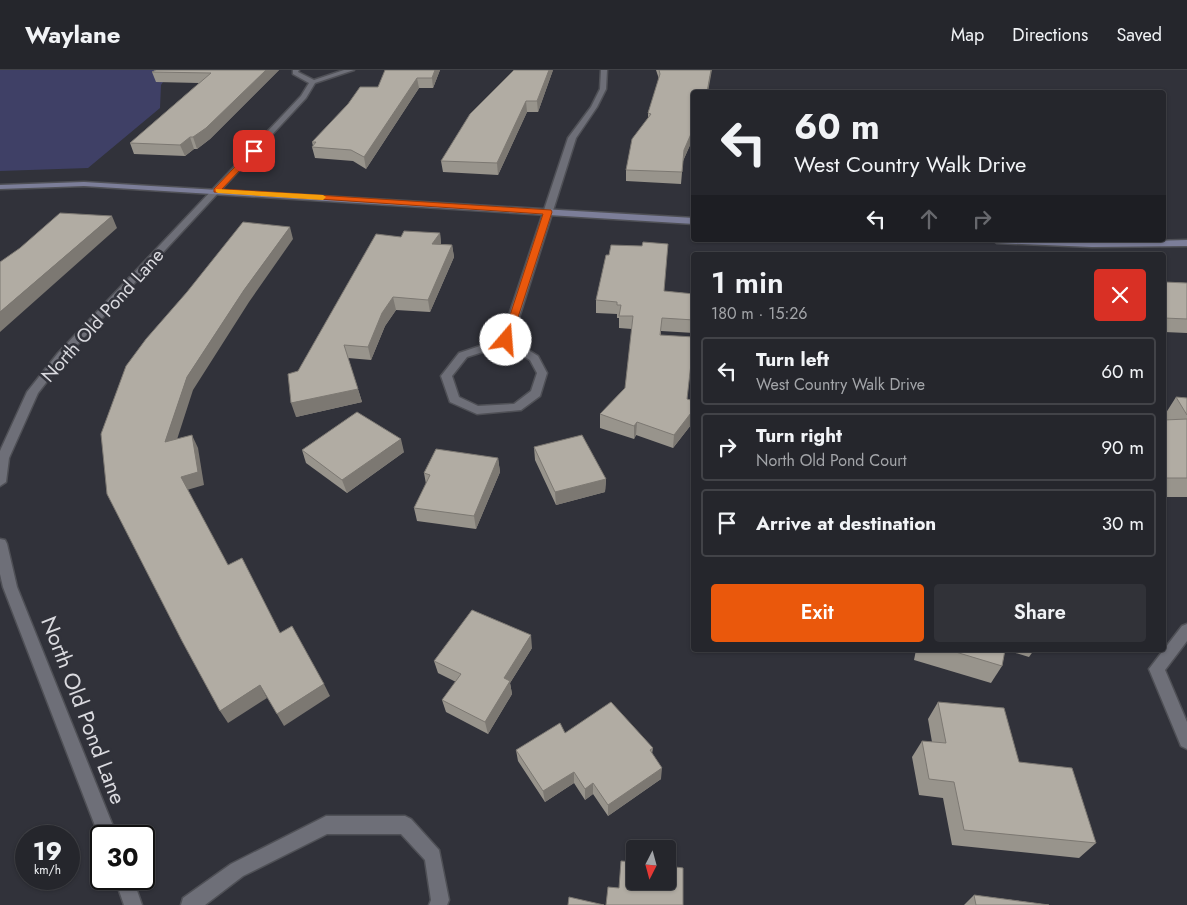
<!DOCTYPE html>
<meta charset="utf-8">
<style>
body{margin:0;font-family:Jost,sans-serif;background:#313238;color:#f1f3f6;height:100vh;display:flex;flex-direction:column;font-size:19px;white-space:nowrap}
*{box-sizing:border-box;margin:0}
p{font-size:16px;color:#a3a5a9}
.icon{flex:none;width:28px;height:28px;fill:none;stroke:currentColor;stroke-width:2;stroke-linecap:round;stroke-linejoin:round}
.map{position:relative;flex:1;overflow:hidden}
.drawer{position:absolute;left:691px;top:182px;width:475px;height:400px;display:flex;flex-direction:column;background:#25262c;border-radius:5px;box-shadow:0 1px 4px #0004,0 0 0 1px #424348}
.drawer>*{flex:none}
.hud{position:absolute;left:691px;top:20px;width:475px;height:152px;border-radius:5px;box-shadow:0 1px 4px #0004,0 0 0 1px #424348;background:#25262c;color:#f1f3f6;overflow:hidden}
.needle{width:32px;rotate:186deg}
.buttons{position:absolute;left:626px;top:770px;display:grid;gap:10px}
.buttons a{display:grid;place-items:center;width:50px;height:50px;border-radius:5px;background:#25262c;box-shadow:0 1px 4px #0004,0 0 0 1px #424348;font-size:25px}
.speed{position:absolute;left:15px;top:755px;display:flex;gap:10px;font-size:25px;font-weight:700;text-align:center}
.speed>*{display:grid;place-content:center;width:65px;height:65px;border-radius:50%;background:#25262c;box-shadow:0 1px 4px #0004,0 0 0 1px #424348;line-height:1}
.speed small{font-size:12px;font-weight:400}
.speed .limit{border:2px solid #111;border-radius:8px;background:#fff;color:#111}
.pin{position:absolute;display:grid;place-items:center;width:42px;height:42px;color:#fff;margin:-21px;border-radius:10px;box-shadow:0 2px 8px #0006}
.me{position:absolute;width:55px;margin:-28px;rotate:18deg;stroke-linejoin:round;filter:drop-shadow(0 0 4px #0008)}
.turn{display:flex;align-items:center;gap:18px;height:105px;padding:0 20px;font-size:22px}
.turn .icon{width:65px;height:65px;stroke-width:2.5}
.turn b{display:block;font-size:35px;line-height:42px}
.lanes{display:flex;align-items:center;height:48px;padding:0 20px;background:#0003;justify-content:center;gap:25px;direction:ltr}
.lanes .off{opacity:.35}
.round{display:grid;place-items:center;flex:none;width:52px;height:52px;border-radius:5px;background:#313238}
.head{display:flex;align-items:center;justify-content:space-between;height:85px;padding:0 20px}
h1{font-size:30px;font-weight:600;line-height:38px}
.button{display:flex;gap:10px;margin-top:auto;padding:10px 20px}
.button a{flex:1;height:58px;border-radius:5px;background:#ea580c;color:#fff;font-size:20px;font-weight:600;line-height:58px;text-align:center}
.button a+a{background:#313238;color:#f1f3f6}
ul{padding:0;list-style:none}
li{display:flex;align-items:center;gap:15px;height:68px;margin:0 10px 8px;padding:0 10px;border:2px solid #424348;border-radius:5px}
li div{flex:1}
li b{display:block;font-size:19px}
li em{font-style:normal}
header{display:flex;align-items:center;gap:30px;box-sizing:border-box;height:70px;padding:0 25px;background:#25262c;border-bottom:1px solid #424348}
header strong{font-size:24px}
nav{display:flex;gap:28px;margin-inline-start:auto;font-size:18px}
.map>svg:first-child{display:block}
</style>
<header>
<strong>Waylane</strong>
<nav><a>Map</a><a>Directions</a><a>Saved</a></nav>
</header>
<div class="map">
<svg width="1187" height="835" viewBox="0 0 1187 835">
<rect width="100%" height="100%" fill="#31323a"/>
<path fill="#3f4066" d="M0 0H171L161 15 160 38 88 98 0 101Z"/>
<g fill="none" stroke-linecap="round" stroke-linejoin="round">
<defs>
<g id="street">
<path d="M293 0H299L298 2 314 10 344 0H354L315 13 306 28 66 287 38 323 9 388 6 412 0 416V381L27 322 58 283 301 26 309 13 293 4Z"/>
<path d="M601 0H607L606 19 597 37 576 68 512 270 538 286 547 303 540 326 521 340 477 344 450 332 441 306 459 283 501 269 568 68 591 37 600 19ZM505 275 530 290 537 303 531 321 514 334 478 336 459 327 452 306 467 287Z"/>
<path d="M0 469 5 470 7 474 17 517 117 766H101V771L99 766 3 517 0 504Z"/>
<path d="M1187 554V571L1165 600 1187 652V679L1181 676 1149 599 1182 556Z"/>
<path d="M326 746H405L411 749 439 780 449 830 447 835H429L431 830 425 790 401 764H327L243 806 205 835H181L183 828 231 794Z"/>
<path d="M115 809H133L142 835H124Z"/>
</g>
<g id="secondary">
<path d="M84 112 694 148V154L84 116 0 119V115Z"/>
<path d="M993 170 1116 172 1187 170V176L1092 177 997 173Z"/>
</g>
</defs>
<use href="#street" stroke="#4f5056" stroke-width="3"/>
<use href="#secondary" stroke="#4f5056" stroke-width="3"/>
<use href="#street" fill="#6e6f78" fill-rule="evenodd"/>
<use href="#secondary" fill="#7c7e99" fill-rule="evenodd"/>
</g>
<g fill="#98948c">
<path d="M156 0H279L210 69 197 79H194L185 86 134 84 130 73 199 13 156 12 152 2Z"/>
<path d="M440 0 433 18H419L366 99 353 91 315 88 312 77 313 76 312 72 378 17Z"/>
<path d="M553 0 538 42H527L498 105 443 102 441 91Z"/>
<path d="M656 0H712L694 22V66L683 91 681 114 626 111V100L648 48V43L659 9Z"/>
<path d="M440 163 441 174 452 175 454 187 430 242 396 240 385 256 371 290 348 288 362 332 296 347 401 167Z"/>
<path d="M609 185 664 221 694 224V263L661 261V265L687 329 694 331V351L673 378 636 365 634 369 600 358V344L625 318 632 259 619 258V248H617V244L596 243V230Z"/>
<path d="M1164 212 1187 213V263L1164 262Z"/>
<path d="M1176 327 1187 328V427H1164V350L1166 349 1164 346Z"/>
<path d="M534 377 606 409 605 422 556 435 535 390Z"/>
<path d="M302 380 404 382 347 423 306 393Z"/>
<path d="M498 388 500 402 476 459 417 451 414 438 426 414 424 403Z"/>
<path d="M532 578 510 613 512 624 488 664 446 642 442 630 456 612 438 603 434 591Z"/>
<path d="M916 580H1005L1002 596 991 613 914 590Z"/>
<path d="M1006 580H1034L1029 587Z"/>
<path d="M938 632 1019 692 1096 773 1079 788 952 775 943 728 919 725 912 687 922 671 932 672 928 649Z"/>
<path d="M565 663 653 678 652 684 661 709 608 746 593 724 585 730 574 713 545 732 518 691 516 680Z"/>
<path d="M974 825 1049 835H964Z"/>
</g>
<g fill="#7c7872">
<path d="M266 0H279L210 69 197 79 193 67Z"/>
<path d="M435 0H440L433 18 432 8Z"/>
<path d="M549 0H553L538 42 537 31Z"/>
<path d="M711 0H712L708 22H707Z"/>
<path d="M417 8 419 18 366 99 364 87Z"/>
<path d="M526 31 527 42 498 105 497 93Z"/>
<path d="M694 57V66L683 91 684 80Z"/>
<path d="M190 67 194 79 185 86 180 75Z"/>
<path d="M112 146 117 158 0 262V242Z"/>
<path d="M290 157 293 169 249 232 193 320 172 385 165 372 187 307 244 220Z"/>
<path d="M440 163 441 175 432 174Z"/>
<path d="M452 175 454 187 430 242 428 230Z"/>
<path d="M393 227 396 240 385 256 371 290 368 277 382 243Z"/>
<path d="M358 319 362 332 296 347 291 333Z"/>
<path d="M694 339V351L673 378 674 365Z"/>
<path d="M637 352 636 365 634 369V356Z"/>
<path d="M192 365 198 378 204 415 187 420 181 407Z"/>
<path d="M401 369 404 382 347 423 342 410Z"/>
<path d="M498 388 500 402 476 459 474 446Z"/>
<path d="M606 409 605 422 556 435 555 422Z"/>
<path d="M531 565 532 578 510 613 512 624 488 664 485 652 504 608Z"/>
<path d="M324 614 330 626 284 656 277 644Z"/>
<path d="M260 615 267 628 228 653 220 641Z"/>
<path d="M662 698 661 709 608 746V735Z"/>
<path d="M574 702V713L545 732 543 721Z"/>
<path d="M593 713V724L585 730V719Z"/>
</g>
<g fill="#b1aca3" stroke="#7c7872">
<path d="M156 0H266L206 58 193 67H190L180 75 130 73 211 3 152 2Z"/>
<path d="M385 0H435L432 8H417L364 87 351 80 312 77 316 72H312L348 34 360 17H378Z"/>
<path d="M514 0H549L537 31H526L497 93 441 91 470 44Z"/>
<path d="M659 0H711L707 22H694V57L684 80 682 102 626 100 632 69 651 44 648 43 660 4Z"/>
<path d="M60 143 112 146 0 242V192L20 178Z"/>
<path d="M243 152 290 157 244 220 187 307 165 372 192 365 198 402 181 407 228 495 242 488 280 563 292 556 324 614 277 644 260 615 220 641 182 571 107 424 101 364 126 296 146 269 187 222Z"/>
<path d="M404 161 440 163 432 174 452 175 428 230 393 227 382 243 368 277 344 275 358 319 291 333 288 304 298 301 376 164 401 167Z"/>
<path d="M643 172 668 174 664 221 694 224V250L662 248 660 265 694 267 687 329 694 331V339L674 365 637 352 634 356 600 344 625 318 633 246H619L621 235H617V232L596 230 606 185H609L611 175 642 176Z"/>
<path d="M1164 212 1187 213V249L1164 248Z"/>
<path d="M1176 327 1187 328V345Z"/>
<path d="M357 342 401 369 342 410 302 380Z"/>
<path d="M1187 349V408H1164V350Z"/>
<path d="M582 365 606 409 555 422 534 377Z"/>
<path d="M436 379 498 388 474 446 414 438 430 405 424 403Z"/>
<path d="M472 540 531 565 504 608 510 611 485 652 442 630 461 604 434 591Z"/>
<path d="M949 580H1005L1002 596Z"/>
<path d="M611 632 653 678 650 680 662 698 608 735 593 713 585 719 574 702 543 721 516 680 560 653 565 663Z"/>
<path d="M938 632 1004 638 1019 692 1072 698 1096 773 964 760 954 712 929 709 922 671 946 673Z"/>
<path d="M621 791 635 792V811H668V796L683 798V835H606L608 817 619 818Z"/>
<path d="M974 825 1049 835H976Z"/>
<path d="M569 827 604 835H568Z"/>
</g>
<path fill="#ea580c" stroke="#983908" d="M252 79 258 81 222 119 551 140 552 142 510 272H503L502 270 543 144 214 122V119Z"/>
<path fill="#f59e0b" d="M216 119 323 125 326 127 323 130 218 123 216 122Z"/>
<g text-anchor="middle" stroke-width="5" stroke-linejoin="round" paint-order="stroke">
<g font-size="19" fill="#dadadf" stroke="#31323a">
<text transform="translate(102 245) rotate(-48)" y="7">North Old Pond Lane</text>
</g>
<g font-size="22" fill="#dadadf" stroke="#31323a">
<text transform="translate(84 640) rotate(69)" y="8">North Old Pond Lane</text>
</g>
</g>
</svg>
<div class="buttons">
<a><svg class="needle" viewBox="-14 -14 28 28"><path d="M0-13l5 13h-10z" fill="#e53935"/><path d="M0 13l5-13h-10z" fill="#a3a5a9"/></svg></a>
</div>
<div class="speed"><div>19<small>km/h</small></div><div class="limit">30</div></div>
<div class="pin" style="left:254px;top:81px;background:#d93025"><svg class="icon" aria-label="arrive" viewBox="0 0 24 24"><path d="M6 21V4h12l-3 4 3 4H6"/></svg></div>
<svg class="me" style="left:506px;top:270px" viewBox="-20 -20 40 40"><circle r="19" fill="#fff"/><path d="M0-13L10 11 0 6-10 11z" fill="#ea580c"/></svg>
<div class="hud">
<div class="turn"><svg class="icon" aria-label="left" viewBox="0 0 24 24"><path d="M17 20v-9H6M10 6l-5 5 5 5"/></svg><div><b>60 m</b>West Country Walk Drive</div></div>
<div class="lanes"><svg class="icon" aria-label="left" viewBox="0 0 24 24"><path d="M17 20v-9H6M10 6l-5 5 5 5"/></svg><svg class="icon off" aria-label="ahead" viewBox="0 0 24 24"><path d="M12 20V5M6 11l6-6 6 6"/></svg><svg class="icon off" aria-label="right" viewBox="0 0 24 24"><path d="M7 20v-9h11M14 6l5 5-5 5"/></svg></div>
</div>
<section class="drawer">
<div class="head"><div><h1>1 min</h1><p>180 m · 15:26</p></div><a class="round" style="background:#d93025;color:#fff"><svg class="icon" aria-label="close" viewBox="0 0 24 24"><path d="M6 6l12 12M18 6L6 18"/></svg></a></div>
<ul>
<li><svg class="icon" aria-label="left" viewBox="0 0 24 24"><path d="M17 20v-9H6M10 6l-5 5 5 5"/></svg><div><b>Turn left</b><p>West Country Walk Drive</p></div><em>60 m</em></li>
<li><svg class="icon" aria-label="right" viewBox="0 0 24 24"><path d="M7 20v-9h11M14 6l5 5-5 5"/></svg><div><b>Turn right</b><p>North Old Pond Court</p></div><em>90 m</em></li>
<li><svg class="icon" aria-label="arrive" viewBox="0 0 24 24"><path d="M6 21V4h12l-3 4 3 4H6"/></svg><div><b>Arrive at destination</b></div><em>30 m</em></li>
</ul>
<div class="button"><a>Exit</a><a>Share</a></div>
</section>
</div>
